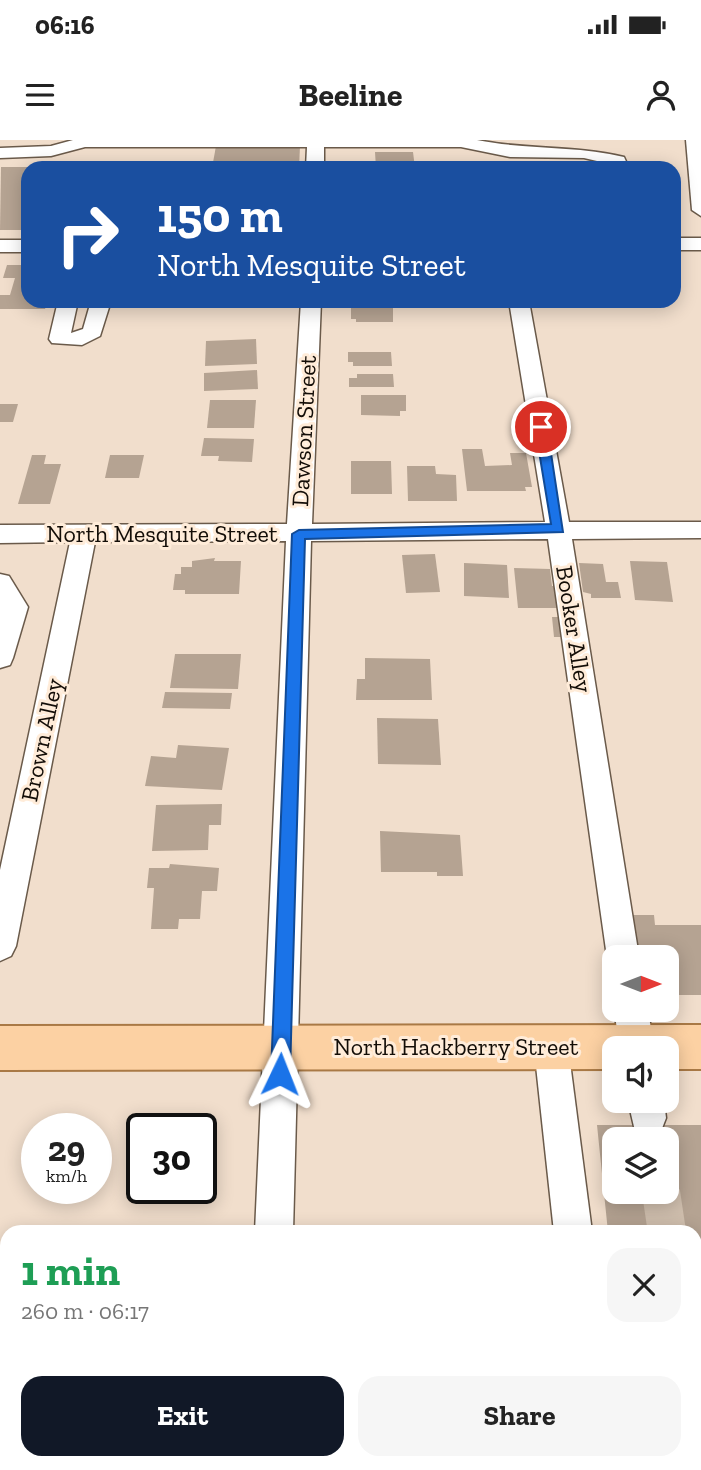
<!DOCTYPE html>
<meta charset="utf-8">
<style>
body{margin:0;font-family:"Zilla Slab",serif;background:#f6f6f6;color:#222;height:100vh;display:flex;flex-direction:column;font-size:26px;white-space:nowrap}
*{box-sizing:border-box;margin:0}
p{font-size:23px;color:#767676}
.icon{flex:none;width:38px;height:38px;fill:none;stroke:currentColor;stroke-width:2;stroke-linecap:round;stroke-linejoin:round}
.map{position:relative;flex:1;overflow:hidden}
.sheet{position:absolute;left:0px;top:1085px;width:702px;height:245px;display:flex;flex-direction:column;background:#fff;border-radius:21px 21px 0 0;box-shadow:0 4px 18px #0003}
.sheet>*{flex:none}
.hud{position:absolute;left:21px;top:21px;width:660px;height:147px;border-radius:21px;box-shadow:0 4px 18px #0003;background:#1a4fa0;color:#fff;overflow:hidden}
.needle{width:46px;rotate:90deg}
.fabs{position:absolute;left:602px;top:805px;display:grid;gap:14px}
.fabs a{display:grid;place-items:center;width:77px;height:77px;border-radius:14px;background:#fff;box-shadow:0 4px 18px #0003;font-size:35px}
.speed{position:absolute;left:21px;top:973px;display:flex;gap:14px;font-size:35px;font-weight:700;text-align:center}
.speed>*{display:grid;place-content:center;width:91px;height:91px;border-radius:50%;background:#fff;box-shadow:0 4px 18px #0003;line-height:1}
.speed small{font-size:18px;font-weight:400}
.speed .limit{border:4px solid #111;border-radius:10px;background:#fff;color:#111}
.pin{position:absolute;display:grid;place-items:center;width:60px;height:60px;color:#fff;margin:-30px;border:4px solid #fff;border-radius:50%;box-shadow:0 2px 7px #0007}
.me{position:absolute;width:77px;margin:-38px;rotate:2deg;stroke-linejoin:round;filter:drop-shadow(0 0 5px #0008)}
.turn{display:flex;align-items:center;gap:24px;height:147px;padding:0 21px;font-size:32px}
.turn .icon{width:91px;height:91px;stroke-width:2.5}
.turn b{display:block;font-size:49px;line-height:60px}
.round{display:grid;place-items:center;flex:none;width:74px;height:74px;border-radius:21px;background:#f6f6f6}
.overview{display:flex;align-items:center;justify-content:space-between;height:119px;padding:0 21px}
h1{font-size:42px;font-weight:800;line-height:52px;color:#1e9e55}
.button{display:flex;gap:14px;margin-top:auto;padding:14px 21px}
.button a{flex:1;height:80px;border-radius:21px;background:#111827;color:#fff;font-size:28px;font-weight:800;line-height:80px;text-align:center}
.button a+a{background:#f6f6f6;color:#222}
.status{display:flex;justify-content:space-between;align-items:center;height:49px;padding:0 35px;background:#fff;direction:ltr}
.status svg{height:19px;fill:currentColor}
header{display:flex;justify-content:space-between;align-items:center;height:91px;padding:0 21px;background:#fff;font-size:32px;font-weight:800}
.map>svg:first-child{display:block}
</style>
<div class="status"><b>06:16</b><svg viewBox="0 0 49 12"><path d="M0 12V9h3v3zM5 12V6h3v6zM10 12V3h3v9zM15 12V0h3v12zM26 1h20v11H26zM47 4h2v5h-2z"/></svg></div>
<header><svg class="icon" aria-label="menu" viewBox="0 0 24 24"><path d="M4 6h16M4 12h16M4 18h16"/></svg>Beeline<svg class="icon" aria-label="person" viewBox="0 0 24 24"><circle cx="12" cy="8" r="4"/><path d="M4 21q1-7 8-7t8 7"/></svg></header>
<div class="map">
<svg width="701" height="1330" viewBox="0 0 701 1330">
<rect width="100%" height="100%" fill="#f1decc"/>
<g fill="#b5a392" fill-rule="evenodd">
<path d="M216 6H300L299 28H212Z"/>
<path d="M375 12H413L415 28H376Z"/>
<path d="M1 27H28V90H0Z"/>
<path d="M7 125H28V161H48L45 169H0V155H10L15 138H3Z"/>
<path d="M351 168H393V182H356V179H351Z"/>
<path d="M256 199 257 224 205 226 206 201Z"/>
<path d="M348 212H391L392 226H353V222H348Z"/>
<path d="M257 230 258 249 204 251V233Z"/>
<path d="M357 234H393L394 247H349V238H357Z"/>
<path d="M361 255H406V271H400V276L361 275Z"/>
<path d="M210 260H256L254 288H207Z"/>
<path d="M0 264H18L13 282H0Z"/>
<path d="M204 298 254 299 252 322 218 321 219 316H201Z"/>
<path d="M462 309H482L485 326 512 325 510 313H526L532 347H525L526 351H467Z"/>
<path d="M32 315H46L44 324H61L50 364H18Z"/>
<path d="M110 315H144L139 338H105Z"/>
<path d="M351 321H391L392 354H351Z"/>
<path d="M407 326H435L436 334 456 335 457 361H408Z"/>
<path d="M435 414 440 452 406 453 402 415Z"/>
<path d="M215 418 214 421H241L239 454H185V450H173L175 434H181V427H192V421Z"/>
<path d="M630 421 667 422 673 462 635 460Z"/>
<path d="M464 423 507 425 509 458 464 456Z"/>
<path d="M579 423 603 424 606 442H618L621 458H591V454L583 452Z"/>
<path d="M514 428 550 429 552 446H562L565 468H518Z"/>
<path d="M552 477H567L570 497H554Z"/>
<path d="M175 514H241L238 549 170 548Z"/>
<path d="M365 518 430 519 432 560H356L357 539H365Z"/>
<path d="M165 552 232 553 230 569 162 568Z"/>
<path d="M377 578 438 579 441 625 378 624Z"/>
<path d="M178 605 229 608 222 650 145 646 151 616 176 618Z"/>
<path d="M222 664 221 685H209L208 710 152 711 156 665Z"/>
<path d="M380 691 460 695 463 736H437V732H381Z"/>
<path d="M170 724 219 728 217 751H202L200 779H179L178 789H151L154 748H147L149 728H169Z"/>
<path d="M626 775H654L655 785H701V855H667V817H656L654 806H631Z"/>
<path d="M597 985H701V1104H695V1092H608ZM614 999H667V1052H614Z"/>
</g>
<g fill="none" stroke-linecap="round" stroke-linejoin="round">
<path stroke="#d0bfae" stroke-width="38" stroke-dasharray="38 19" stroke-linecap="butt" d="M661 1052 667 1092"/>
<defs>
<g id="minor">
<path d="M73 0H477C526 10 575 5 624 17L629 28H611L610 24 584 18 510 17 461 7H324V28H306L307 7H85L51 16 0 18V8L51 6Z"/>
<path d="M686 0H701V76L692 70Z"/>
<rect x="674" y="98" width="27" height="12"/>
<rect x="0" y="100" width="28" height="12"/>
<path d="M58 161H78L71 193 83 189 91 161H111L100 196 82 205 52 203 49 199Z"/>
<path d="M301 161H321L312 384 545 382 509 161H529L569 382H701V398L572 399 639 817H614V829L607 817 548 399 311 401 293 1092H255L286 401 95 402 16 806 11 816 0 821V730L70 402 0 403V385L287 384Z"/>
<path d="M0 434 9 436 28 467 13 518 10 525 0 528Z"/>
<path d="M614 870H648L654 908H620Z"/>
<path d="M551 890 563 895 568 907 592 1092H554L534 907 539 895Z"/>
<path d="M628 961H664L666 978 661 991 648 996 635 991Z"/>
<rect x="695" y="1158" width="6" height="40"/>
<path d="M695 1250 701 1253V1297H695Z"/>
<rect x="244" y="1323" width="42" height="7"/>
</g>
<path id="major" d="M701 885V929H667V908H614V929L0 930V886Z"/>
</defs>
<use href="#minor" stroke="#6a5a4a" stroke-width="3"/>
<use href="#major" stroke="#a97945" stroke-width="4"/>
<use href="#minor" fill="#fff" fill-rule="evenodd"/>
<use href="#major" fill="#fcd1a3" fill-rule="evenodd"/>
</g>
<path fill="#1a73e8" stroke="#114b97" stroke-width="2" d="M541 284 547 287 563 392 305 399 290 934 287 940 280 943 274 940 271 934 292 394 299 390 551 384 535 287Z"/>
<g text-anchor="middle" stroke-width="6" stroke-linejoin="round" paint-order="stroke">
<g font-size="24" fill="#130d07" stroke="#ffecd9">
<text transform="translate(304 291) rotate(-87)" y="8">Dawson Street</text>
<text x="162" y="402">North Mesquite Street</text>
<text transform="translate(574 489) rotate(81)" y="8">Booker Alley</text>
<text transform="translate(42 600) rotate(-78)" y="8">Brown Alley</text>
<text x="456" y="915">North Hackberry Street</text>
</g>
</g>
</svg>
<div class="fabs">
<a><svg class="needle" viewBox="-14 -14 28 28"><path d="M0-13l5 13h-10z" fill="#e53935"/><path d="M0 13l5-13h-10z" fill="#767676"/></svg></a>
<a><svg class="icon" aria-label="sound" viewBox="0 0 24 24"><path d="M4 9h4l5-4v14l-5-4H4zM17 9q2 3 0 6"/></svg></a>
<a><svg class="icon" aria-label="layers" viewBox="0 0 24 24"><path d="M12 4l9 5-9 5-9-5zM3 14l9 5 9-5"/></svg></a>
</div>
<div class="speed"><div>29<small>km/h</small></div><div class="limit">30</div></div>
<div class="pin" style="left:541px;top:287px;background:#d93025"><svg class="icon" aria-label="arrive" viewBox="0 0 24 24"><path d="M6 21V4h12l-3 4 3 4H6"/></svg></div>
<svg class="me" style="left:280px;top:934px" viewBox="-20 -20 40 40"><path d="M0-17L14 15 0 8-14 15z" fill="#1a73e8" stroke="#fff" stroke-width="4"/></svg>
<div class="hud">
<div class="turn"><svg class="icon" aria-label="right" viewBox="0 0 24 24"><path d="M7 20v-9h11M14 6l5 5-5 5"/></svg><div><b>150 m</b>North Mesquite Street</div></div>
</div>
<section class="sheet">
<div class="overview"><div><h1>1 min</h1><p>260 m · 06:17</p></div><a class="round"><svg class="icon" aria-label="close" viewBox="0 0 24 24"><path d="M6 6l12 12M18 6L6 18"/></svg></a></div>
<div class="button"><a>Exit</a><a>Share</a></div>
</section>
</div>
